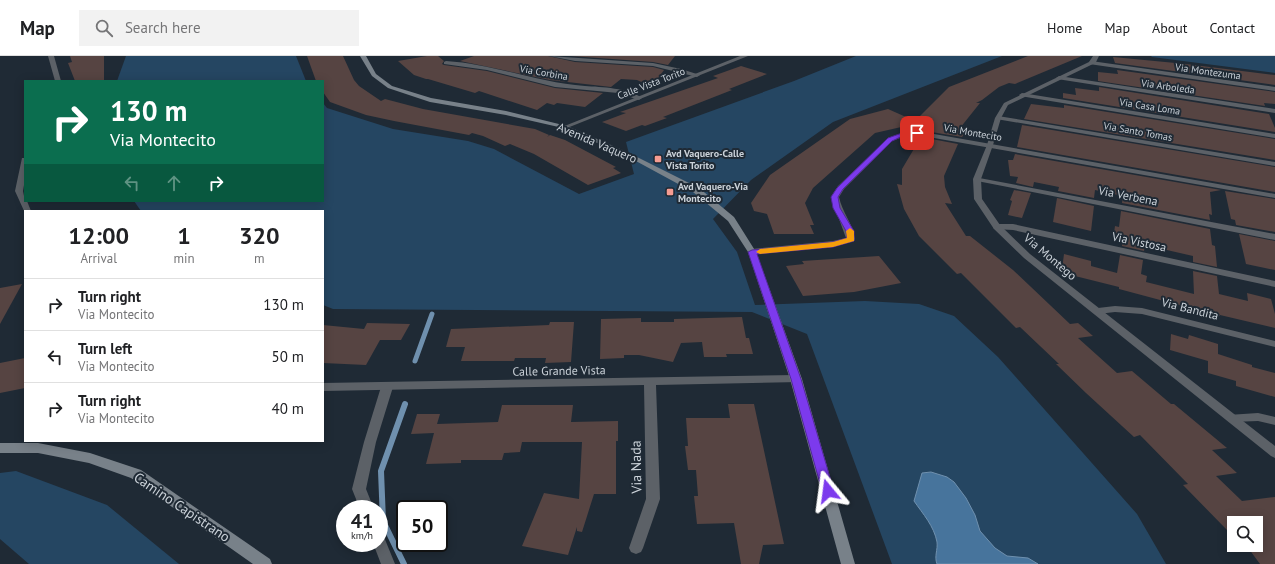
<!DOCTYPE html>
<style>
body{margin:0;font-family:"PT Sans",sans-serif;background:#f2f2f2;color:#202124;height:100vh;display:flex;flex-direction:column;font-size:15px;white-space:nowrap}
*{box-sizing:border-box;margin:0}
p{font-size:13px;color:#757577}
.icon{flex:none;width:22px;height:22px;fill:none;stroke:currentColor;stroke-width:2;stroke-linecap:round;stroke-linejoin:round}
.map{position:relative;flex:1;overflow:hidden}
.side{position:absolute;left:24px;top:154px;width:300px;height:232px;display:flex;flex-direction:column;background:#fff;border-radius:0px;box-shadow:0 2px 10px #0003}
.side>*{flex:none}
.banner{position:absolute;left:24px;top:24px;width:300px;height:122px;border-radius:0px;box-shadow:0 2px 10px #0003;background:#0b6e4f;color:#fff;overflow:hidden}
.tools{position:absolute;left:1227px;top:460px;display:grid;gap:8px}
.tools a{display:grid;place-items:center;width:36px;height:36px;border-radius:0px;background:#fff;box-shadow:0 2px 10px #0003;font-size:20px}
.speed{position:absolute;left:336px;top:444px;display:flex;gap:8px;font-size:20px;font-weight:700;text-align:center}
.speed>*{display:grid;place-content:center;width:52px;height:52px;border-radius:50%;background:#fff;box-shadow:0 2px 10px #0003;line-height:1}
.speed small{font-size:10px;font-weight:400}
.speed .limit{border:2px solid #111;border-radius:6px;background:#fff;color:#111}
.pin{position:absolute;display:grid;place-items:center;width:34px;height:34px;color:#fff;margin:-17px;border-radius:8px;box-shadow:0 2px 6px #0006}
.me{position:absolute;width:44px;margin:-22px;rotate:344deg;stroke-linejoin:round;filter:drop-shadow(0 0 3px #0008)}
.turn{display:flex;align-items:center;gap:14px;height:84px;padding:0 20px;font-size:18px}
.turn .icon{width:52px;height:52px;stroke-width:2.5}
.turn b{display:block;font-size:28px;line-height:34px}
.lanes{display:flex;align-items:center;height:38px;padding:0 20px;background:#0003;justify-content:center;gap:20px;direction:ltr}
.lanes .off{opacity:.35}
.eta{display:flex;justify-content:space-evenly;align-items:center;height:68px;text-align:center}
.eta b{font-size:24px;font-weight:700;line-height:28px}
ul{padding:0;list-style:none}
li{display:flex;align-items:center;gap:12px;height:52px;padding:0 20px;border-top:1px solid #e0e0e0}
li div{flex:1}
li b{display:block;font-size:15px}
li em{font-style:normal}
header{display:flex;align-items:center;gap:24px;box-sizing:border-box;height:56px;padding:0 20px;background:#fff;border-bottom:1px solid #e0e0e0}
header strong{font-size:19px}
nav{display:flex;gap:22px;margin-inline-start:auto;font-size:14px}
.search{width:280px;height:36px;background:#f2f2f2;display:flex;align-items:center;gap:10px;box-sizing:border-box;padding:0 14px;border-radius:0px;color:#757577;font-size:15px}
.map>svg:first-child{display:block}
</style>
<header>
<strong>Map</strong>
<div class="search"><svg class="icon" aria-label="search" viewBox="0 0 24 24"><circle cx="10" cy="10" r="6"/><path d="M15 15l6 6"/></svg>Search here</div>
<nav><a>Home</a><a>Map</a><a>About</a><a>Contact</a></nav>
</header>
<div class="map">
<svg width="1275" height="508" viewBox="0 0 1275 508">
<rect width="100%" height="100%" fill="#1f2a35"/>
<g fill="#254662">
<path d="M126 0H296L306 25H117Z"/>
<path d="M856 0H1002L833 66 751 124 713 163 737 196 755 249 865 245 919 248 954 260 998 301 1137 458 1166 508H892L807 278 752 256 333 253 323 249V155H141L134 145H323V47L327 52 393 73 468 85 494 93 579 138 634 118 626 86 794 25Z"/>
<path d="M1151 0H1275V17L1152 1Z"/>
<path d="M16 415 107 449 179 508H29L0 483V417Z"/>
</g>
<path fill="#47749c" stroke="#6f90ae" d="M931 416 947 421 954 426 966 442 975 459 980 475 995 492 1007 500 1028 502 1038 508H937C934 500 938 494 937 486 934 470 923 458 914 445L922 417Z"/>
<g fill="none" stroke-linecap="round" stroke-linejoin="round">
<path stroke="#6f90ae" stroke-width="5" d="M415 305 432 258"/>
<path stroke="#6f90ae" stroke-width="6" d="M404 508 383 465 381 415 405 348"/>
</g>
<g fill="#564442">
<path d="M70 0H104V24L101 25H75L68 7 72 6Z"/>
<path d="M307 0H343L354 24 359 30 381 45 385 43 423 53 535 73 549 79 547 81 550 79 565 84 616 111 613 112 621 117 588 129 534 98 510 88 505 90 483 80 472 77 469 79 394 65 366 59 330 46 323 36V25H316Z"/>
<path d="M427 0H438L444 5 442 8 444 9 487 15 555 32 603 37 585 51 557 47 554 49 547 47 537 54 479 35 475 37 428 23H426L414 19 398 5Z"/>
<path d="M474 0H548L575 6 653 11 664 14 653 29H648L637 24 621 23 611 31 550 24 460 5Z"/>
<path d="M571 0H675L668 9 653 6Z"/>
<path d="M1028 0H1082L1015 28 1009 27 999 31 982 44 976 47H980L960 72 967 74 962 81 925 75 932 64 875 77 813 132 805 147 814 169H810L814 178H774L767 158 754 155 751 147 770 119 850 63 888 53 915 65 949 31Z"/>
<path d="M1113 1 1186 8 1275 19V29L1115 7Z"/>
<path d="M741 10 767 18 729 33 732 34 663 61 667 62 645 70 642 69 626 75 602 66 626 57 620 56 718 22 713 20Z"/>
<path d="M1117 14 1275 36V48L1264 47 1265 50 1098 25V16L1118 18Z"/>
<path d="M1099 31 1269 58 1275 72V76L1063 42V37L1076 39 1075 32 1099 35Z"/>
<path d="M1031 48 1064 52V49L1275 83V104L1024 63Z"/>
<path d="M1022 69 1275 111V136L1017 91Z"/>
<path d="M921 81 958 88 944 120 945 131 952 148 945 147 966 180H970L1013 214 1070 268 1078 267 1093 280 1078 282 1117 317 1132 315 1171 348H1174L1227 392 1212 394 1237 417 1216 420 1242 445 1275 441V508H1260L1246 489H1256V467H1234V473L1227 474 1183 429 1188 428 1140 379 1134 381 1086 337 1056 308H1059L1020 271 1016 272 961 217 957 218 919 180 904 153 897 128 902 129V113Z"/>
<path d="M1015 98 1221 134 1210 136 1212 159 1209 158 1210 164 1122 147 1123 140 1095 134 1094 142 1058 135 1059 131 1034 126 1033 131 1016 127 1018 121 1010 120 1008 104H1013Z"/>
<path d="M1014 134 1031 137 1022 162 1008 159 1012 145 1010 144Z"/>
<path d="M1225 135 1275 143V176L1236 169 1235 164 1231 163Z"/>
<path d="M1057 142 1094 150 1091 175 1053 166Z"/>
<path d="M1121 155 1210 173 1212 189 1215 190 1217 211 1193 206V200L1145 189 1144 195 1122 190V186L1113 184 1115 170 1119 171Z"/>
<path d="M1239 178 1275 185V214L1246 208Z"/>
<path d="M1064 198 1091 205V210L1117 217 1120 199 1143 204 1141 218 1147 220 1146 226 1194 238 1193 215 1217 220 1219 238 1248 245 1247 237 1271 243 1275 258V272L1220 259V260L1119 233V231L1071 219 1072 216 1062 213Z"/>
<path d="M879 200 901 227 854 236 803 240 786 210 804 208 802 205Z"/>
<path d="M22 228 0 268V232Z"/>
<path d="M742 261 746 282H749L753 298H726L727 301H704L702 286 681 287 673 306 639 299H624V302L600 303 601 263 641 262V266H674V263Z"/>
<path d="M550 266H574L571 306 545 307 546 302H515L514 305H461L465 291H446L451 273 549 269Z"/>
<path d="M367 267 410 268 401 284H380L366 309 323 307V269L364 273Z"/>
<path d="M1171 278 1188 283 1189 279 1218 288V298L1252 309V311L1275 317V341L1236 330V325L1208 317V305L1170 294Z"/>
<path d="M25 302V332L0 337V307Z"/>
<path d="M728 348H754L784 488 763 489 759 508H741L734 467 697 468 694 440H698L696 414H688L685 390H688L686 362H730Z"/>
<path d="M502 349H573L571 366 618 365V385H616V438H594L582 476 577 475V471L568 499 522 490 544 437 579 443 582 386H522L520 396 504 397 502 404H461V407L426 408 434 377 411 378 417 358H440L437 368 498 366Z"/>
</g>
<g fill="none" stroke-linecap="round" stroke-linejoin="round">
<g fill="#5c6167" fill-rule="evenodd">
<path d="M387 327 391 328 393 331 376 386 366 433 374 453H360L352 433 364 386 381 331 383 328Z"/>
<path d="M379 479 384 481 395 508H381L373 487H379Z"/>
</g>
<g fill="#5c6167" fill-rule="evenodd">
<path d="M48 0H54L61 25H55Z"/>
<path d="M549 0 653 7 681 13 700 19 697 21 653 10 575 5Z"/>
<path d="M446 5C494 8 538 27 585 30 601 31 629 32 642 42L639 44 618 37 555 31 487 14 444 8V6Z"/>
<path d="M1091 5 1275 31V35L1089 8V6Z"/>
<path d="M1059 20 1275 53V57L1057 23 1056 22Z"/>
<path d="M1022 37 1275 78V82L1020 40 1019 39Z"/>
<path d="M998 60 1275 106V110L996 63V61Z"/>
<path d="M917 75 1275 138V142L917 79 903 81 892 85 844 133 839 141C842 156 853 168 855 183L854 185 833 191 749 198 748 196 752 193 833 185 846 182 831 141 838 130 888 83 900 78Z"/>
<path d="M22 102H25V123L23 135 25 145H27L31 155H25V157L15 135Z"/>
<path d="M974 121 1275 178V184L977 125H974Z"/>
<path d="M997 168H1013L1275 225V231L1013 174 994 173 993 171Z"/>
<path d="M1115 250 1142 252 1275 285V291L1142 258 1115 256 1098 258 1093 255 1098 252Z"/>
<path d="M796 319 800 320 802 323 800 326 656 329 660 443 643 492 641 496 636 498 631 496 629 492 646 443 644 329 323 335V327Z"/>
<path d="M1258 357 1275 361V369L1258 365 1232 366 1228 365 1226 362 1228 359Z"/>
</g>
<g fill="#5c6167" fill-rule="evenodd">
<path d="M740 0H748L567 72 562 71Z"/>
<path d="M1093 0H1099L1096 6 1093 8 1008 49 1001 62 993 89 981 123 982 143 1000 169 1030 198 1275 390V402L1271 400 1024 202 994 173 974 143 973 123 987 89 995 62 1004 47 1089 6Z"/>
</g>
<g fill="#788189" fill-rule="evenodd">
<path d="M360 0H366L376 18 392 30 431 42 506 55 567 70 627 96 699 132 734 161 756 196 802 323 855 508H841L790 323 748 196 728 165 693 136 623 98 563 72 506 59 430 46 388 32 372 20Z"/>
<path d="M0 387H38L90 397 141 414 270 503 272 508H253L131 422 89 407 38 397H0Z"/>
</g>
</g>
<path fill="#7c3aed" stroke="#51269a" d="M917 75 920 77 919 78 903 80 892 85 843 133 838 141 840 152 854 175V185L833 191 757 198 801 323 834 435 832 438 828 440 824 438 822 435 791 323 748 196 752 194 833 186 847 182 846 175 833 152 831 141 837 132 888 82 902 77Z"/>
<path fill="#f59e0b" d="M850 172 854 175V185L833 191 760 198 756 196 760 193 833 186 847 182 846 175Z"/>
<g fill="#f59c92" stroke="#1f2a35" stroke-width="1.5">
<rect x="654" y="99" width="8" height="8" rx="2"/>
<rect x="666" y="132" width="8" height="8" rx="2"/>
</g>
<g text-anchor="middle" stroke-width="4" stroke-linejoin="round" paint-order="stroke">
<g font-size="10" fill="#cbd2d9" stroke="#1f2a35">
<text transform="translate(1208 15) rotate(8)" y="4">Via Montezuma</text>
<text transform="translate(544 16) rotate(10)" y="4">Via Corbina</text>
<text transform="translate(651 27) rotate(-21)" y="4">Calle Vista Torito</text>
<text transform="translate(1168 30) rotate(8)" y="4">Via Arboleda</text>
<text transform="translate(1150 50) rotate(9)" y="4">Via Casa Loma</text>
<text transform="translate(1138 75) rotate(10)" y="4">Via Santo Tomas</text>
<text transform="translate(973 76) rotate(10)" y="4">Via Montecito</text>
</g>
<g font-size="10" font-weight="bold" fill="#cbd2d9" stroke="#1f2a35" text-anchor="start">
<text x="666" y="101">Avd Vaquero-Calle<tspan x="666" dy="12">Vista Torito</tspan></text>
<text x="678" y="134">Avd Vaquero-Via<tspan x="678" dy="12">Montecito</tspan></text>
</g>
<g font-size="12" fill="#cbd2d9" stroke="#1f2a35">
<text transform="translate(597 87) rotate(23)" y="4">Avenida Vaquero</text>
<text transform="translate(1128 140) rotate(11)" y="4">Via Verbena</text>
<text transform="translate(1139 186) rotate(12)" y="4">Via Vistosa</text>
<text transform="translate(1050 201) rotate(40)" y="4">Via Montego</text>
<text transform="translate(1190 253) rotate(14)" y="4">Via Bandita</text>
<text transform="translate(559 315) rotate(-1)" y="4">Calle Grande Vista</text>
</g>
<g font-size="14" fill="#cbd2d9" stroke="#1f2a35">
<text transform="translate(636 411) rotate(-91)" y="5">Via Nada</text>
<text transform="translate(182 451) rotate(34)" y="5">Camino Capistrano</text>
</g>
</g>
</svg>
<div class="tools">
<a><svg class="icon" aria-label="search" viewBox="0 0 24 24"><circle cx="10" cy="10" r="6"/><path d="M15 15l6 6"/></svg></a>
</div>
<div class="speed"><div>41<small>km/h</small></div><div class="limit">50</div></div>
<div class="pin" style="left:917px;top:77px;background:#d93025"><svg class="icon" aria-label="arrive" viewBox="0 0 24 24"><path d="M6 21V4h12l-3 4 3 4H6"/></svg></div>
<svg class="me" style="left:828px;top:435px" viewBox="-20 -20 40 40"><path d="M0-17L14 15 0 8-14 15z" fill="#7c3aed" stroke="#fff" stroke-width="4"/></svg>
<div class="banner">
<div class="turn"><svg class="icon" aria-label="right" viewBox="0 0 24 24"><path d="M7 20v-9h11M14 6l5 5-5 5"/></svg><div><b>130 m</b>Via Montecito</div></div>
<div class="lanes"><svg class="icon off" aria-label="left" viewBox="0 0 24 24"><path d="M17 20v-9H6M10 6l-5 5 5 5"/></svg><svg class="icon off" aria-label="ahead" viewBox="0 0 24 24"><path d="M12 20V5M6 11l6-6 6 6"/></svg><svg class="icon" aria-label="right" viewBox="0 0 24 24"><path d="M7 20v-9h11M14 6l5 5-5 5"/></svg></div>
</div>
<section class="side">
<div class="eta">
<div><b>12:00</b><p>Arrival</p></div>
<div><b>1</b><p>min</p></div>
<div><b>320</b><p>m</p></div>
</div>
<ul>
<li><svg class="icon" aria-label="right" viewBox="0 0 24 24"><path d="M7 20v-9h11M14 6l5 5-5 5"/></svg><div><b>Turn right</b><p>Via Montecito</p></div><em>130 m</em></li>
<li><svg class="icon" aria-label="left" viewBox="0 0 24 24"><path d="M17 20v-9H6M10 6l-5 5 5 5"/></svg><div><b>Turn left</b><p>Via Montecito</p></div><em>50 m</em></li>
<li><svg class="icon" aria-label="right" viewBox="0 0 24 24"><path d="M7 20v-9h11M14 6l5 5-5 5"/></svg><div><b>Turn right</b><p>Via Montecito</p></div><em>40 m</em></li>
</ul>
</section>
</div>
